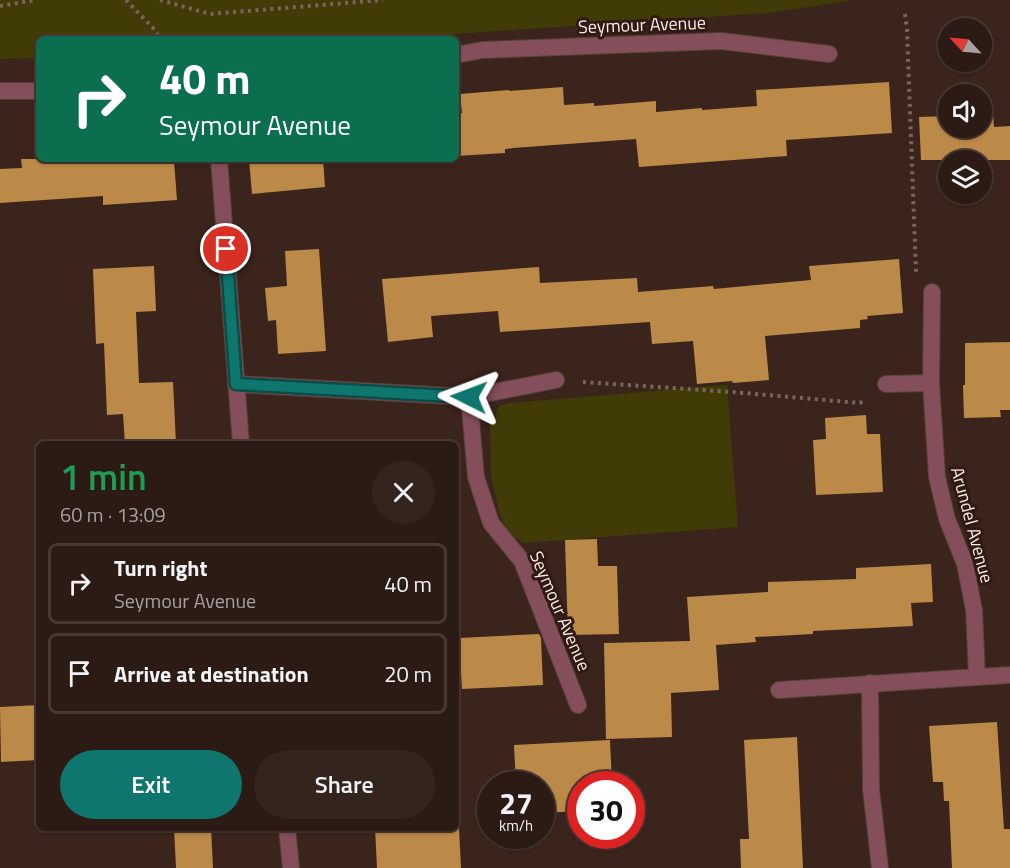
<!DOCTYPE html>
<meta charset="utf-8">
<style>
body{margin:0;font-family:"Titillium Web",sans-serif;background:#34241e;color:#f1f3f6;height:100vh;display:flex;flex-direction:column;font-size:22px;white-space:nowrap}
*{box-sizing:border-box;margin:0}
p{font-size:20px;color:#a6a1a0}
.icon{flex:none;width:33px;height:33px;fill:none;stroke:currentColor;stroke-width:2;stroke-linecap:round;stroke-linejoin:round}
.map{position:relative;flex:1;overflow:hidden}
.details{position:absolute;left:36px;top:441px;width:423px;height:390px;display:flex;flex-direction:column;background:#2c1b15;border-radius:9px;box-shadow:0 2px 4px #0004,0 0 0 2px #483934}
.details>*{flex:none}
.top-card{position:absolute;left:36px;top:36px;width:423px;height:126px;border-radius:9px;box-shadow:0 2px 4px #0004,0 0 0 2px #483934;background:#0b6e4f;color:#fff;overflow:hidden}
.needle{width:39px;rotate:296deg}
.controls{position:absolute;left:938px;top:18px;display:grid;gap:12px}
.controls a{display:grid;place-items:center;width:54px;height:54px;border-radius:50%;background:#2c1b15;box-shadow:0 2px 4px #0004,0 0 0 2px #483934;font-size:30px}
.speed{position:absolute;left:477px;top:771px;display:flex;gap:12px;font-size:30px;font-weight:700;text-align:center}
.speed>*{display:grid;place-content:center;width:78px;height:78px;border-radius:50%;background:#2c1b15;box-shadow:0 2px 4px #0004,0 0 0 2px #483934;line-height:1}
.speed small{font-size:15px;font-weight:400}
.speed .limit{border:9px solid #d22;background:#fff;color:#111}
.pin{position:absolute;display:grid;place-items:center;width:51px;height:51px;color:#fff;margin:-26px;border:3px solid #fff;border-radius:50%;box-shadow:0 2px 6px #0007}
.me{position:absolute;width:66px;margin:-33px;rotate:273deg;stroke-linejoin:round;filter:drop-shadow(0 0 4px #0008)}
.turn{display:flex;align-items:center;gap:21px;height:126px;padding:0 24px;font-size:27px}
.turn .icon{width:78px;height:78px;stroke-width:2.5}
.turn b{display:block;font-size:42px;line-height:51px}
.round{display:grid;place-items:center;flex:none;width:63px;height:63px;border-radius:32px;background:#34241e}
.head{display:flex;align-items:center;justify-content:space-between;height:102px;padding:0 24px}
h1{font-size:36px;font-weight:600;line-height:45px;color:#1e9e55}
.action{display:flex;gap:12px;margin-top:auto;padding:12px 24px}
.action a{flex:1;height:69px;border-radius:36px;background:#0f766e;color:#fff;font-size:24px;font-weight:600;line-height:69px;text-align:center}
.action a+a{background:#34241e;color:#f1f3f6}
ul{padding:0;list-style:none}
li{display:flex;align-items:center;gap:18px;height:81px;margin:0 12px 9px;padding:0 12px;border:3px solid #483934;border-radius:9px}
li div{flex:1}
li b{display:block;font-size:22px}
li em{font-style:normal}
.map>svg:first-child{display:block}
</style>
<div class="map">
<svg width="1010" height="868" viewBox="0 0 1010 868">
<rect width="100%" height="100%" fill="#3b241c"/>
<g fill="#413c07">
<path d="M0 0H854L768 13 377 39H39V58L0 59Z"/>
<path d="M727 385 738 527 523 543 510 533 500 516 491 475 490 426 499 406 509 403Z"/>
</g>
<g fill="#bc8a48">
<path d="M889 82 892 133 786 140 787 156 639 167 636 139 513 148 505 149V153L456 156V114L462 113 460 94 509 90V91L563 87 564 105 594 103V106L656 101V112L702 108V110L757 106 756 90Z"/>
<path d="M993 113 994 127 1010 126V160H921L919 117 948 116V128H981V114Z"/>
<path d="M21 159H145V163L174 161 177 200 103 205V196L0 203V169L22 168Z"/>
<path d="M249 159H323L325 187 252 194Z"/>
<path d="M319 249 326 351 278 354 276 320 268 321 265 288 287 286 285 251Z"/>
<path d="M899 259 903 313 867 316 868 319 860 320V328L765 336 769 380 733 383 732 381 697 384 693 341 652 344 650 322 500 332 498 311 431 316 433 337 388 342 382 279 539 267 540 283 637 278 638 292 713 286 714 289 811 280 809 266Z"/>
<path d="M154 266 156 311 136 312 139 383 173 382 176 444H125L123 414 107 415 104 343 96 344 93 269Z"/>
<path d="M1010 342V410H1000L1001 417 964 418 963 385H965V343Z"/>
<path d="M866 415 867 434H880L883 492 816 495 813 440 826 439 825 418Z"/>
<path d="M597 539 598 566H617L619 634 568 635 565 540Z"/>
<path d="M931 564 933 602 911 603 913 626 813 631V634L755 637 756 642 716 645 719 690 671 693 672 737 606 739 604 643 690 641 687 597 768 592V582L856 579V568Z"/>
<path d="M539 634 541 638 543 685 462 689 459 638Z"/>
<path d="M39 705V760L1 762 0 707Z"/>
<path d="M997 722 1004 829H1010V868H952L949 801H944L943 782H933L929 726Z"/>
<path d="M797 737 803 868H741L740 839H749L744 740Z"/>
<path d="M610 740 612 784H580V811L542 813V784H516L514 745Z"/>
<path d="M174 828H211L213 868H176Z"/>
<path d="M375 828H459L461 868H377Z"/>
</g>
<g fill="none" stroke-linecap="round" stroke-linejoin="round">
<defs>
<g id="service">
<path d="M456 55 482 50 721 41 829 54"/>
<path d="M886 384 931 383"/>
</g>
<g id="minor">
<path d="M0 91H39"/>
<path d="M219 159 241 444"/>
<path d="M236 384 469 397 556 380"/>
<path d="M469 397 476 477 491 523 522 561 578 705"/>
<path d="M977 677 1010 675"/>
<path d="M870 683 871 789 880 868"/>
<path d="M779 690 977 677 974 610 965 564 947 519 937 477 931 383 932 292"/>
<path d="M287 828 291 868"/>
</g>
</defs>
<use href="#service" stroke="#564038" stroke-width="18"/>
<use href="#minor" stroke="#564038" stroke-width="18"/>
<g stroke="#7a655e" stroke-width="4" stroke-dasharray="3 4.5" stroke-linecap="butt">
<path d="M126 0 155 30 160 39"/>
<path d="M160 0 210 14 383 0"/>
<path d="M0 6 35 0"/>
<path d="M905 14 907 30 916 272"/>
<path d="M583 382 732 392 860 403 864 400"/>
</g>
<use href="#service" stroke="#844e5a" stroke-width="16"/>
<use href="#minor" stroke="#844e5a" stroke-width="16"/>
</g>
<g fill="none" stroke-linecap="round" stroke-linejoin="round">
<defs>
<path id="route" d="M226 249 236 384 469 397"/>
</defs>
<use href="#route" stroke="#0a4d48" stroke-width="15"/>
<use href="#route" stroke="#0f766e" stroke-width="10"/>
</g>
<g text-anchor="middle" stroke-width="6" stroke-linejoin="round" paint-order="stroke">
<g font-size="18" fill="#fcece6" stroke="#311a13">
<text transform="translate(642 25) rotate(-2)" y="6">Seymour Avenue</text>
<text transform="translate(972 525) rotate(75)" y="6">Arundel Avenue</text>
<text transform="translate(560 611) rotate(67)" y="6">Seymour Avenue</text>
</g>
</g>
</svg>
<div class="controls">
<a><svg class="needle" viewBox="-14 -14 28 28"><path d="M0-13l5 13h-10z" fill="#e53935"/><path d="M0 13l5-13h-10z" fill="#a6a1a0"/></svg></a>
<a><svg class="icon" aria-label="sound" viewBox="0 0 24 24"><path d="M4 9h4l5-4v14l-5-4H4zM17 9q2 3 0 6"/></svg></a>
<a><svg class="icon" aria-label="layers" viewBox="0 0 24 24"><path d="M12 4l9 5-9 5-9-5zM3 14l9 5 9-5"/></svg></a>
</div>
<div class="speed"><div>27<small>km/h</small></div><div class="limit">30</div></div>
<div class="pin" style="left:226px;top:249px;background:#d93025"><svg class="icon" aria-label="arrive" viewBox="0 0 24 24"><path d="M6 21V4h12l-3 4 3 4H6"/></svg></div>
<svg class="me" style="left:469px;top:397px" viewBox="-20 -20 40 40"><path d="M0-17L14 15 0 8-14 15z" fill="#0f766e" stroke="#fff" stroke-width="4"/></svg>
<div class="top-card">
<div class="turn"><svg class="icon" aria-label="right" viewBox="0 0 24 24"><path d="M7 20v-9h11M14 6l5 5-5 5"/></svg><div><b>40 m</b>Seymour Avenue</div></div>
</div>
<section class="details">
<div class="head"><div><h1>1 min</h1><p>60 m · 13:09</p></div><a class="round"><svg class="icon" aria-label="close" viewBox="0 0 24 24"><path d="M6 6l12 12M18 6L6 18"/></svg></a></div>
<ul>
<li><svg class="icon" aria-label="right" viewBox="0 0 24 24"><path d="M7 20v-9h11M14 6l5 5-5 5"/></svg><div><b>Turn right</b><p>Seymour Avenue</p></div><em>40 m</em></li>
<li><svg class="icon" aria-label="arrive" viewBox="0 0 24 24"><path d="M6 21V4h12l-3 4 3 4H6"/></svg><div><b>Arrive at destination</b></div><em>20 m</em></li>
</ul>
<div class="action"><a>Exit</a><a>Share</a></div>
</section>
</div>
